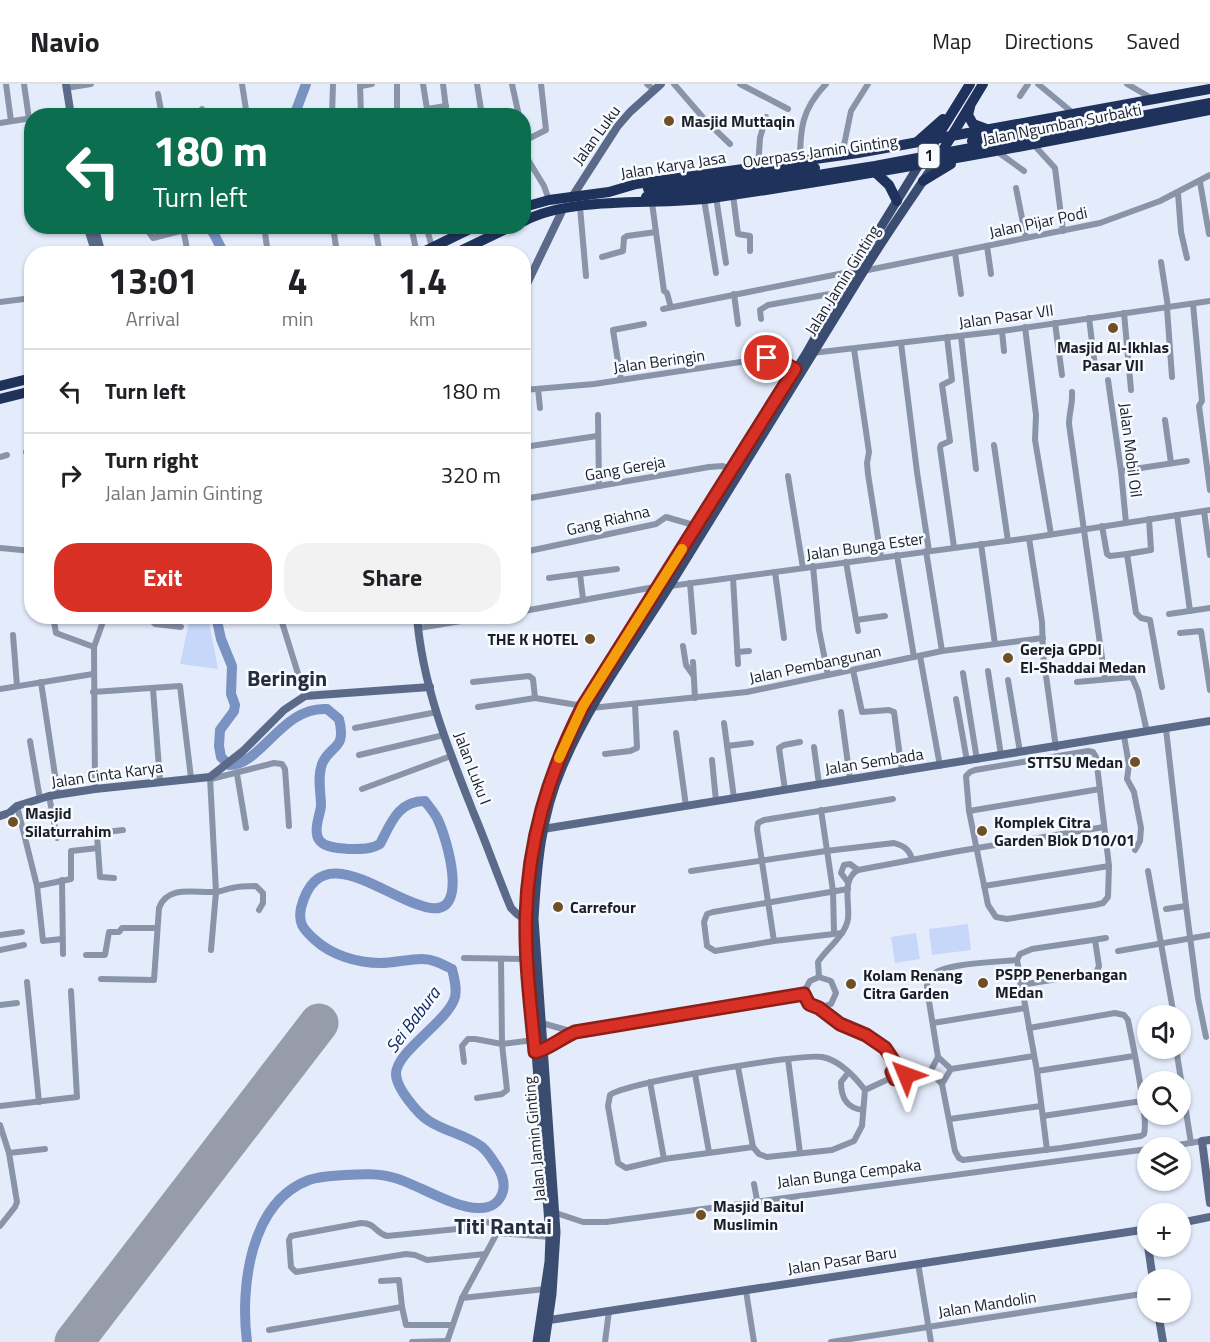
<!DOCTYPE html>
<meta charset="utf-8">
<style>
body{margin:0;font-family:"Titillium Web",sans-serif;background:#f2f2f2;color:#202124;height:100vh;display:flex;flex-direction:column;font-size:22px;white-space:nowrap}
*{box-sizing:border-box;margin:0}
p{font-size:20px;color:#757577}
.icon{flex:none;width:33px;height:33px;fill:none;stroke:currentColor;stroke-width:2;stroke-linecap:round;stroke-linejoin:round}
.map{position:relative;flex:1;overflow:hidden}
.drawer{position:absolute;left:24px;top:162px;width:507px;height:378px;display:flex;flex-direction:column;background:#fff;border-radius:24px;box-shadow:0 2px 4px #0004}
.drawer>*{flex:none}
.hud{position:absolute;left:24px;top:24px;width:507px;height:126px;border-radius:24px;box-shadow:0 2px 4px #0004;background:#0b6e4f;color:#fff;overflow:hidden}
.controls{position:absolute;left:1137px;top:921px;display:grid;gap:12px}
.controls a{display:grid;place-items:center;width:54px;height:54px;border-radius:50%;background:#fff;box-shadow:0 2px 4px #0004;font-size:30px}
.pin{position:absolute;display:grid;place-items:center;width:51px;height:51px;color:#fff;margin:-26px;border:3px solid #fff;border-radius:50%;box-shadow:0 2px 6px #0007}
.me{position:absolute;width:66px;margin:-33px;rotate:314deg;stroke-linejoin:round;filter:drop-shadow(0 0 4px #0008)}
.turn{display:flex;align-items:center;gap:21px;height:126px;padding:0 30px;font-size:27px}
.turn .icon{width:78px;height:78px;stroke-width:2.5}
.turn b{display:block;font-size:42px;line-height:51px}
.eta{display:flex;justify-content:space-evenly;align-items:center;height:102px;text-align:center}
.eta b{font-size:36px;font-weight:700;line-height:42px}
.button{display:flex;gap:12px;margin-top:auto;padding:12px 30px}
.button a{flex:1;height:69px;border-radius:24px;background:#d93025;color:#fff;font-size:24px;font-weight:700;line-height:69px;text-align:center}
.button a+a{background:#f2f2f2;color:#202124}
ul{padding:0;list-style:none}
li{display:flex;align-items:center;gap:18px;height:84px;padding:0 30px;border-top:2px solid #e0e0e0}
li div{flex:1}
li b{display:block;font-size:22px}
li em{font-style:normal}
header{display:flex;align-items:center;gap:36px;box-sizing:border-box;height:84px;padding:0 30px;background:#fff;border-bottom:2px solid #e0e0e0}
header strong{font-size:28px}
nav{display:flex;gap:33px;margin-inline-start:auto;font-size:21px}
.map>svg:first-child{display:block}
</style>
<header>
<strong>Navio</strong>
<nav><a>Map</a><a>Directions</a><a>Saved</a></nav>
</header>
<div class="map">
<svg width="1210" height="1258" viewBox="0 0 1210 1258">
<rect width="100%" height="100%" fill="#e4ecfc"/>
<g fill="#c6d7f9">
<path d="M190 533H208L218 585 180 580Z"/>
<path d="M968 840 971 866 932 871 929 845Z"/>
<path d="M916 849 920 875 895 879 891 853Z"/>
</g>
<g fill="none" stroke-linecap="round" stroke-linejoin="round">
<g stroke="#7a92c2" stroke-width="10">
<path d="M294 32 306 0"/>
<path d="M208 142 214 150 224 170"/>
<path d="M216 532 221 555 232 582 231 610 235 621 234 627 220 646 219 662 221 673 229 681C261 682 282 622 327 625L339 635C347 667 330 660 322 680 317 694 321 708 321 722 320 731 315 741 317 750 317 753 319 756 321 758 327 764 340 764 348 765 359 765 370 766 380 760 391 739 398 717 425 717 429 723 435 729 438 736 446 753 470 830 431 824 390 819 320 749 301 824 298 839 303 845 314 855 331 871 357 879 381 879 394 879 408 875 422 875 433 875 442 880 452 885 454 893 458 907 454 916 445 939 396 968 396 990 396 1004 418 1030 429 1037 446 1048 467 1051 482 1063 488 1068 492 1075 496 1081 501 1088 505 1098 503 1107 500 1118 491 1124 480 1124 455 1125 419 1101 395 1094 379 1089 361 1090 345 1091 333 1092 321 1092 309 1096 250 1118 240 1203 247 1258"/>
</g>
<path stroke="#969caa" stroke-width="39" d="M74 1258 319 939"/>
<g stroke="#8994a9" stroke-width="6">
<path d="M6 0 11 37"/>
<path d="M24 0 29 35"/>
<path d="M242 0 247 32"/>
<path d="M360 0 361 32"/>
<path d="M397 0V32"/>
<path d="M423 0 427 25 446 22"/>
<path d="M443 0 447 32"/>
<path d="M477 0 482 32"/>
<path d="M512 0 519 32"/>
<path d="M647 0 654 6"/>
<path d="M674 0 706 37 730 60"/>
<path d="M740 0 788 25"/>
<path d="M1038 0 1073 29"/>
<path d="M1127 0 1153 15"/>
<path d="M361 2 372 0"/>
<path d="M66 4 91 0"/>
<path d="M158 10 162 32"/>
<path d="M1020 12 1028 0"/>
<path d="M202 25V32"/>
<path d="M48 32 64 29"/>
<path d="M332 32 333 0"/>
<path d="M0 39 32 34"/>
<path d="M524 57 546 46 541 0"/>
<path d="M1034 61 1055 84 1063 147"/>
<path d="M998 68 1024 87"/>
<path d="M524 69 544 102 549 116"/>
<path d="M842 71 851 27 868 0"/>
<path d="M800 78C800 44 802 25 826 0"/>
<path d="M758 83 760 54 766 33"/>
<path d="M1200 98 1209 150"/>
<path d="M1016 104 1026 154"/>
<path d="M1178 109 1181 148 1187 174"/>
<path d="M733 111 738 150 750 152V167"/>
<path d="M716 113 726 179"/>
<path d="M704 115 716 189"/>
<path d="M652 119 664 207 667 209 670 220"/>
<path d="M580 123 586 192"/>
<path d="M147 142 148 147 153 154 184 146"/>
<path d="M264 142 268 170"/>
<path d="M333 142 337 170"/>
<path d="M375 142 380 170"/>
<path d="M411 142 417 170"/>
<path d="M426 142 432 163"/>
<path d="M183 144 188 170"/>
<path d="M987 162 991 190"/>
<path d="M955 169 961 210"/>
<path d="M602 173 623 167 624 154 627 152 656 148"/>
<path d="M1161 178 1168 223"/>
<path d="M863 187 1100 139 1160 117 1210 91"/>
<path d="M734 210 738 240"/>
<path d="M0 218 32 214"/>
<path d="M1193 220 1202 317 1199 322 1210 406"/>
<path d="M1167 224 1172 293"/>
<path d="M663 225 854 187"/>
<path d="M1124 229 1131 306"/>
<path d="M1089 234 1095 282"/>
<path d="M761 235 760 226 768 221 841 208"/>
<path d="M1055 239 1062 291"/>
<path d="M1025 243 1036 331 1035 356 1051 450"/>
<path d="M1002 247 1004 267"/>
<path d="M961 252 976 385"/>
<path d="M947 253 952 296 942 301 950 357 941 361 940 364 954 463"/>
<path d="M901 259 917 388 929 467"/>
<path d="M854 265 869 368 867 379 868 390 881 473"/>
<path d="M751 267 752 277"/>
<path d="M812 269 1002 247 1210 217"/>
<path d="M621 296 613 246 644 240"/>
<path d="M1108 296 1121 387 1126 439"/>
<path d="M538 305 540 324"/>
<path d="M524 306 594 300 767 274 779 277 795 285"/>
<path d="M1072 308C1073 320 1069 328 1069 340L1105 595"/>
<path d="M598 331 599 402"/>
<path d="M1165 336 1171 379"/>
<path d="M994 361 1008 457"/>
<path d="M524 363 597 352"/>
<path d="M26 368 32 367"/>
<path d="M0 373 7 371"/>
<path d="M1121 387 1187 377"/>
<path d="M788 392 803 484"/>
<path d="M524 415 709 383 723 382 731 387"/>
<path d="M1204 427 1210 471"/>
<path d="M1177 431 1190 527"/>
<path d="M1102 442 1107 470 1110 472 1127 470 1136 529 1141 534 1150 536 1162 603"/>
<path d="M1029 454 1042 538 1043 570 1056 664"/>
<path d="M981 460 995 560"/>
<path d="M0 464 32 467"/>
<path d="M926 467 942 567"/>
<path d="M524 468 656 440 666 433 697 442"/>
<path d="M1127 470 1151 466 1149 435"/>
<path d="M897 471 914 573"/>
<path d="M846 478 858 547"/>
<path d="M813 482 819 546 828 591"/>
<path d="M775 488 784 554"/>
<path d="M580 490 583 515"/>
<path d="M549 494 617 485"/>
<path d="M733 494 738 580"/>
<path d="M690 499 694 548"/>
<path d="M670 502 1029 454 1210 426"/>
<path d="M524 509 527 526"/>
<path d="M524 527 660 502"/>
<path d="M1169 530 1210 524"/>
<path d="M53 532 56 549 94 563"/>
<path d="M147 532 155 540 181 543"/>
<path d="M280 532 305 612"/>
<path d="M856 536 885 532"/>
<path d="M419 544 491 532"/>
<path d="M1180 549 1201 547 1210 606"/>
<path d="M13 551 17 602"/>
<path d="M683 562 686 581 693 591"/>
<path d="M737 568 749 567"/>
<path d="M920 572 940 682"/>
<path d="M693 578 695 614"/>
<path d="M853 586 862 628 889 626 894 628 902 688"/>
<path d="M988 587 1001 671"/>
<path d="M963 589 977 676"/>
<path d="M1008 596 1020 668"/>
<path d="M41 598 58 711"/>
<path d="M473 598 529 592 533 595 535 614"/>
<path d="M1077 598 1132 593 1138 607 1147 648"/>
<path d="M0 605 93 590"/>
<path d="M153 605 160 697"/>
<path d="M93 608 180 602 191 694"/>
<path d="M956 615 967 677"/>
<path d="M478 623 535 614 583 622"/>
<path d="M591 624 747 608 942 567 1043 554"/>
<path d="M841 628 850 695"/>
<path d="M724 639 734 714"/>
<path d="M355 644 437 628"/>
<path d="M1166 645 1186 822 1198 914 1206 953"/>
<path d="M676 649 686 722"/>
<path d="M1124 652 1129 681 1127 695 1134 708 1141 744 1140 757 1135 766"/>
<path d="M30 657 40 715"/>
<path d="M727 662 751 659"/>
<path d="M814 663 819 700"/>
<path d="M1088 667 1093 668 1096 673 1109 782 1108 813 1103 819 1095 821 1007 835 996 833 988 821 969 727 966 692 970 688 975 686Z"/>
<path d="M605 670 630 667 637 664 635 620"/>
<path d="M359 671 444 651"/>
<path d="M712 676 716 717"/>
<path d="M237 690 246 744"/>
<path d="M210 693 216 808 211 866"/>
<path d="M211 695 274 679 282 680 285 685 289 742"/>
<path d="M95 705 94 563 105 532"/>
<path d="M362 705 451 672"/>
<path d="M785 706 779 664 784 661 800 658"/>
<path d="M49 712 57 754"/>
<path d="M17 722 37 802 43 857 62 855"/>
<path d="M821 726 833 807 834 849"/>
<path d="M969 727 1100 705"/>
<path d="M691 787 826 767 894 759C904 762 909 765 912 775"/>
<path d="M1148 787 1174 932"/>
<path d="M114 794 100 793 97 751 98 749 123 746"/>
<path d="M62 796 63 870"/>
<path d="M847 797 841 789 844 781 850 780 858 786"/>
<path d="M37 802 71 795V767L98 764"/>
<path d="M984 802 1109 782"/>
<path d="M1166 825 1186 822"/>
<path d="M842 849 774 857 715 867 707 862 704 838 707 830 713 828 848 805"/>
<path d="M0 851 22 848"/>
<path d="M774 857 757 745 758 739 764 736 893 715"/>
<path d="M0 866 24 861"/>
<path d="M1118 867 1210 851"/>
<path d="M86 871H105L109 848H119L122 844H157"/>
<path d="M464 874 528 875"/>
<path d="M819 893 818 878C827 864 845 852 848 835 850 818 841 796 858 786L959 767 1104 743"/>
<path d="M101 895 154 896 159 824C167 801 194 809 214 808 220 808 226 805 232 804 240 802 248 802 256 802L263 809V819L259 826"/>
<path d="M27 898 39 1018"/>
<path d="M1020 901 1096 889 1099 882 1095 856"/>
<path d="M0 921 17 919"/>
<path d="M819 924 831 920 836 909 831 897 819 893 810 897 805 906 806 916 809 920 819 924 840 940 866 951 885 964 897 982"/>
<path d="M538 938 574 948"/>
<path d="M933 939 1025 924"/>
<path d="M1176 964 1191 1059"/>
<path d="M542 967 552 959 575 948 804 910"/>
<path d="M938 973 927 905C927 900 927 895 931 892 942 879 998 878 1017 876"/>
<path d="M788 975 800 1069"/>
<path d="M464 978 462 962 468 955H475L502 960 534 956"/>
<circle cx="899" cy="989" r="7"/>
<path d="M738 983 753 1063 759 1070 767 1073 832 1066 854 1057 862 1042 865 1006 893 993"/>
<path d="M1037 987 1134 972"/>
<path d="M930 988 942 1000 951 985 1034 972"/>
<path d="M930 988 938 973 951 985"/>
<path d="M848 989 841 998C841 1013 846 1024 863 1026"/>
<path d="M695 990 709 1068"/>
<path d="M906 991 930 988"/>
<path d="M650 998 664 1075"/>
<path d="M942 1000 955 1067 959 1074 963 1076 1061 1064 1141 1052 1144 1050C1149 1034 1132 957 1128 936L1124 931 1115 929 1029 944"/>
<path d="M477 1014 502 1010 507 1006 502 960 501 875"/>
<path d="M0 1022 77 1013 71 907"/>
<path d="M1043 1032 1142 1017"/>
<path d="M950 1035 1041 1022"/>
<path d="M0 1041 9 1069 17 1118 15 1123 0 1142"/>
<path d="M753 1063 664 1075 626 1084 618 1079 608 1022 610 1011C625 999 800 969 822 973 839 976 855 993 865 1006"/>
<path d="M1160 1064 1202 1057"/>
<path d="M1047 1066 1037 987 1017 876 1020 870 1032 865 1106 854"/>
<path d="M9 1069 45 1065"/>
<path d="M754 1100 757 1116"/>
<path d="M556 1129 583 1138H606L1148 1065"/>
<path d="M497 1149 550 1153"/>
<path d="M485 1170 427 1176 415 1171 406 1170 296 1188 291 1183 289 1156 291 1152 296 1151 361 1139C376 1139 375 1149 387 1152L467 1144 481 1137 496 1140 499 1144 497 1149"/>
<path d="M918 1179 931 1258"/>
<path d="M381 1197 399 1196 402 1223"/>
<path d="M746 1207 754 1258"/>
<path d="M462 1214 545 1205"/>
<path d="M269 1246 402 1223 406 1241H451"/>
<path d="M412 1258 447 1257"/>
<path d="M447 1258 462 1214 497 1149"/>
<path d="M605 1258 609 1227"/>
<path d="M831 1258 1148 1209"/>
</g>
<g stroke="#5a6a88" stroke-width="8">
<path d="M66 0 71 32"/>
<path d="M572 113 617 43 630 28 661 0"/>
<path d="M87 142 96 170"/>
<path d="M94 142 102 170"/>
<path d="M524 206 563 125"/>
<path d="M417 532C422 601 449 667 474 730 487 761 498 793 511 824L517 830 526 836"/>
<path d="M0 732 9 729 17 722 49 712 95 705 210 693 243 667 284 626 305 612 430 603"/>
<path d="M543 745 1210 637"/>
<path d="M1210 1056 1202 1057 1210 1119"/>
<path d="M1180 1139 1210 1133"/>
<path d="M1148 1162 1153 1196"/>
<path d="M1158 1228 1163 1258"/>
<path d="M543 1237 1148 1145"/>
</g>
<g stroke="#3a4c70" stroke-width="9">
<path d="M542 722 554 684 583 622 806 270 841 208 919 81"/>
<path d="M537 1258 549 1178 550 1153 526 836 530 782 538 738"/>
<path d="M545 1258 552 1210 556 1148 534 835C537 783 541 732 562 684 591 614 638 554 677 490 740 388 802 286 865 185 887 149 912 114 935 79"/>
</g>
<g stroke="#1f325b" stroke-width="10">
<path d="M970 23 968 31 973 40 989 46"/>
<path d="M917 58 943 35"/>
<path d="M937 76 983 0"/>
<path d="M921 79 970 0"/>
<path d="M876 89 889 101 897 117"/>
<path d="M923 97 951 80"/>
<path d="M524 123 549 116 609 108 636 100 858 69 1210 5"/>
<path d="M524 137C575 111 655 122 712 114 879 90 1045 59 1210 26"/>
<path d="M419 170 476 142"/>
<path d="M454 170 512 142"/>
<path d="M0 302 32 294"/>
<path d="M0 315 32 307"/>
</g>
<g stroke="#1f325b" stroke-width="10">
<path d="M972 57 1060 40"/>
<path d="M648 105 815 84"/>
<path d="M646 113 799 94 875 82 1210 19"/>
</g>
</g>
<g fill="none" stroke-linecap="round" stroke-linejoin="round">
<defs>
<path id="route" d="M767 274 780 277 795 285 583 622C548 691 528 757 526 834 525 879 531 924 535 968 545 967 563 953 575 948L804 910 809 920 819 924 840 940 866 951 885 964 897 982 892 988 895 995 900 996 906 991"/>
</defs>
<use href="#route" stroke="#8d1f18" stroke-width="15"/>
<use href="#route" stroke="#d93025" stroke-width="10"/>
<path stroke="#f59e0b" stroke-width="10" d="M559 674 583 622 682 465"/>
</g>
<g fill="#6f5025" stroke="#f7faff" stroke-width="2">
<circle cx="669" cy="37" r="6"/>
<circle cx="1113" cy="244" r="6"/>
<circle cx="590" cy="555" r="6"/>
<circle cx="1008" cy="574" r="6"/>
<circle cx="1135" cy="678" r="6"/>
<circle cx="13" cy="738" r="6"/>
<circle cx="982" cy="747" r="6"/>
<circle cx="558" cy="823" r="6"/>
<circle cx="983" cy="899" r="6"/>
<circle cx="851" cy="900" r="6"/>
<circle cx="701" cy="1131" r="6"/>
</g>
<g text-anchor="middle" stroke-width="5" stroke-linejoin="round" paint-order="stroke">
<rect fill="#f7faff" stroke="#5c6068" stroke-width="1.5" x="918.5" y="60" width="21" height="24" rx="4.5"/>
<g font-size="15" font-weight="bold" fill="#191e27">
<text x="929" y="77">1</text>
</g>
<g font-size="16" font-weight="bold" fill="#191e27" stroke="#f7faff" text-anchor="start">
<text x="681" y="43">Masjid Muttaqin</text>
<text x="1113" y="269" text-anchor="middle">Masjid Al-Ikhlas<tspan x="1113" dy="18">Pasar VII</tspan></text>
<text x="578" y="561" text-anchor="end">THE K HOTEL</text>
<text x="1020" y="571">Gereja GPDI<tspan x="1020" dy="18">El-Shaddai Medan</tspan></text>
<text x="1123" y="684" text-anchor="end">STTSU Medan</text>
<text x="25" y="735">Masjid<tspan x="25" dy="18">Silaturrahim</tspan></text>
<text x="994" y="744">Komplek Citra<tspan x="994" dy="18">Garden Blok D10/01</tspan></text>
<text x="570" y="829">Carrefour</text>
<text x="995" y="896">PSPP Penerbangan<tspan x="995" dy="18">MEdan</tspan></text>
<text x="863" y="897">Kolam Renang<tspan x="863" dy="18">Citra Garden</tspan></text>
<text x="713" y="1128">Masjid Baitul<tspan x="713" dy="18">Muslimin</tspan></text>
</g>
<g font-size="16" fill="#191e27" stroke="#f7faff">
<text transform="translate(1062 40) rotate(-11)" y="6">Jalan Ngumban Surbakti</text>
<text transform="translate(596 51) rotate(-54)" y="6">Jalan Luku</text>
<text transform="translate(820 67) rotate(-8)" y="6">Overpass Jamin Ginting</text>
<text transform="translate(673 81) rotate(-9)" y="6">Jalan Karya Jasa</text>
<text transform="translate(1038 138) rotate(-12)" y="6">Jalan Pijar Podi</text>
<text transform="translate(842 196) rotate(-58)" y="6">Jalan Jamin Ginting</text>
<text transform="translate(1006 232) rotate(-8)" y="6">Jalan Pasar VII</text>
<text transform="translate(659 277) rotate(-8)" y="6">Jalan Beringin</text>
<text transform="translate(1131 366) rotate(83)" y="6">Jalan Mobil Oil</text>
<text transform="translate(625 384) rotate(-10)" y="6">Gang Gereja</text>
<text transform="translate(608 436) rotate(-13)" y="6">Gang Riahna</text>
<text transform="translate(865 462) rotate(-8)" y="6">Jalan Bunga Ester</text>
<text transform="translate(815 580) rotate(-12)" y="6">Jalan Pembangunan</text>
<text transform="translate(874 677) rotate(-9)" y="6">Jalan Sembada</text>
<text transform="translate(473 684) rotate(69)" y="6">Jalan Luku I</text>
<text transform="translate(107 690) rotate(-8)" y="6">Jalan Cinta Karya</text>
<text transform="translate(534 1055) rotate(-95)" y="6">Jalan Jamin Ginting</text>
<text transform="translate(849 1089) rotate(-7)" y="6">Jalan Bunga Cempaka</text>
<text transform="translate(842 1176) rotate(-9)" y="6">Jalan Pasar Baru</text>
<text transform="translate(987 1220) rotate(-9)" y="6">Jalan Mandolin</text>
</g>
<g font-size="18" font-style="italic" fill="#102a63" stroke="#f7faff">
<text transform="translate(413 936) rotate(-53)" y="6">Sei Babura</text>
</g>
<g font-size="22" font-weight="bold" fill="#242d40" stroke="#f7faff">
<text x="287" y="602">Beringin</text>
<text x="503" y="1150">Titi Rantai</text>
</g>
</g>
</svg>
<div class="controls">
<a><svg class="icon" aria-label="sound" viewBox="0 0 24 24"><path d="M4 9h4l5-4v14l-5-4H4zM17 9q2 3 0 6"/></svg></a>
<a><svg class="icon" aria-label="search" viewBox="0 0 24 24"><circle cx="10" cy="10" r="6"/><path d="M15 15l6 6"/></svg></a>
<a><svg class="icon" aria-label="layers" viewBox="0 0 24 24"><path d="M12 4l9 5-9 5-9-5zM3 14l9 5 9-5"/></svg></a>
<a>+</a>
<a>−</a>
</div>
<div class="pin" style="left:767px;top:274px;background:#d93025"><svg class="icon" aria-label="arrive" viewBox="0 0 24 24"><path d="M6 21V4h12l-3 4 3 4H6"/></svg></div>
<svg class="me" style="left:906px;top:991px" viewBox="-20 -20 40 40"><path d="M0-17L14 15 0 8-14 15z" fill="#d93025" stroke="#fff" stroke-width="4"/></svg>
<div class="hud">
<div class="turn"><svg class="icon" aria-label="left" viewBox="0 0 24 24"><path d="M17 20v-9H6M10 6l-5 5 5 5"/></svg><div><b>180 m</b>Turn left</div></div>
</div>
<section class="drawer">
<div class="eta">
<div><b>13:01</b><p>Arrival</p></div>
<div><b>4</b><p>min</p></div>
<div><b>1.4</b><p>km</p></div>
</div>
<ul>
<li><svg class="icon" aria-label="left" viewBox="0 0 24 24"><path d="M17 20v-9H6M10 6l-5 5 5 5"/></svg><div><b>Turn left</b></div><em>180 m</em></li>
<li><svg class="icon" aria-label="right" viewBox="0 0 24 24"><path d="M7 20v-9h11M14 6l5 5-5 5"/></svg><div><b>Turn right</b><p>Jalan Jamin Ginting</p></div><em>320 m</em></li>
</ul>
<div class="button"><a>Exit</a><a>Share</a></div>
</section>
</div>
